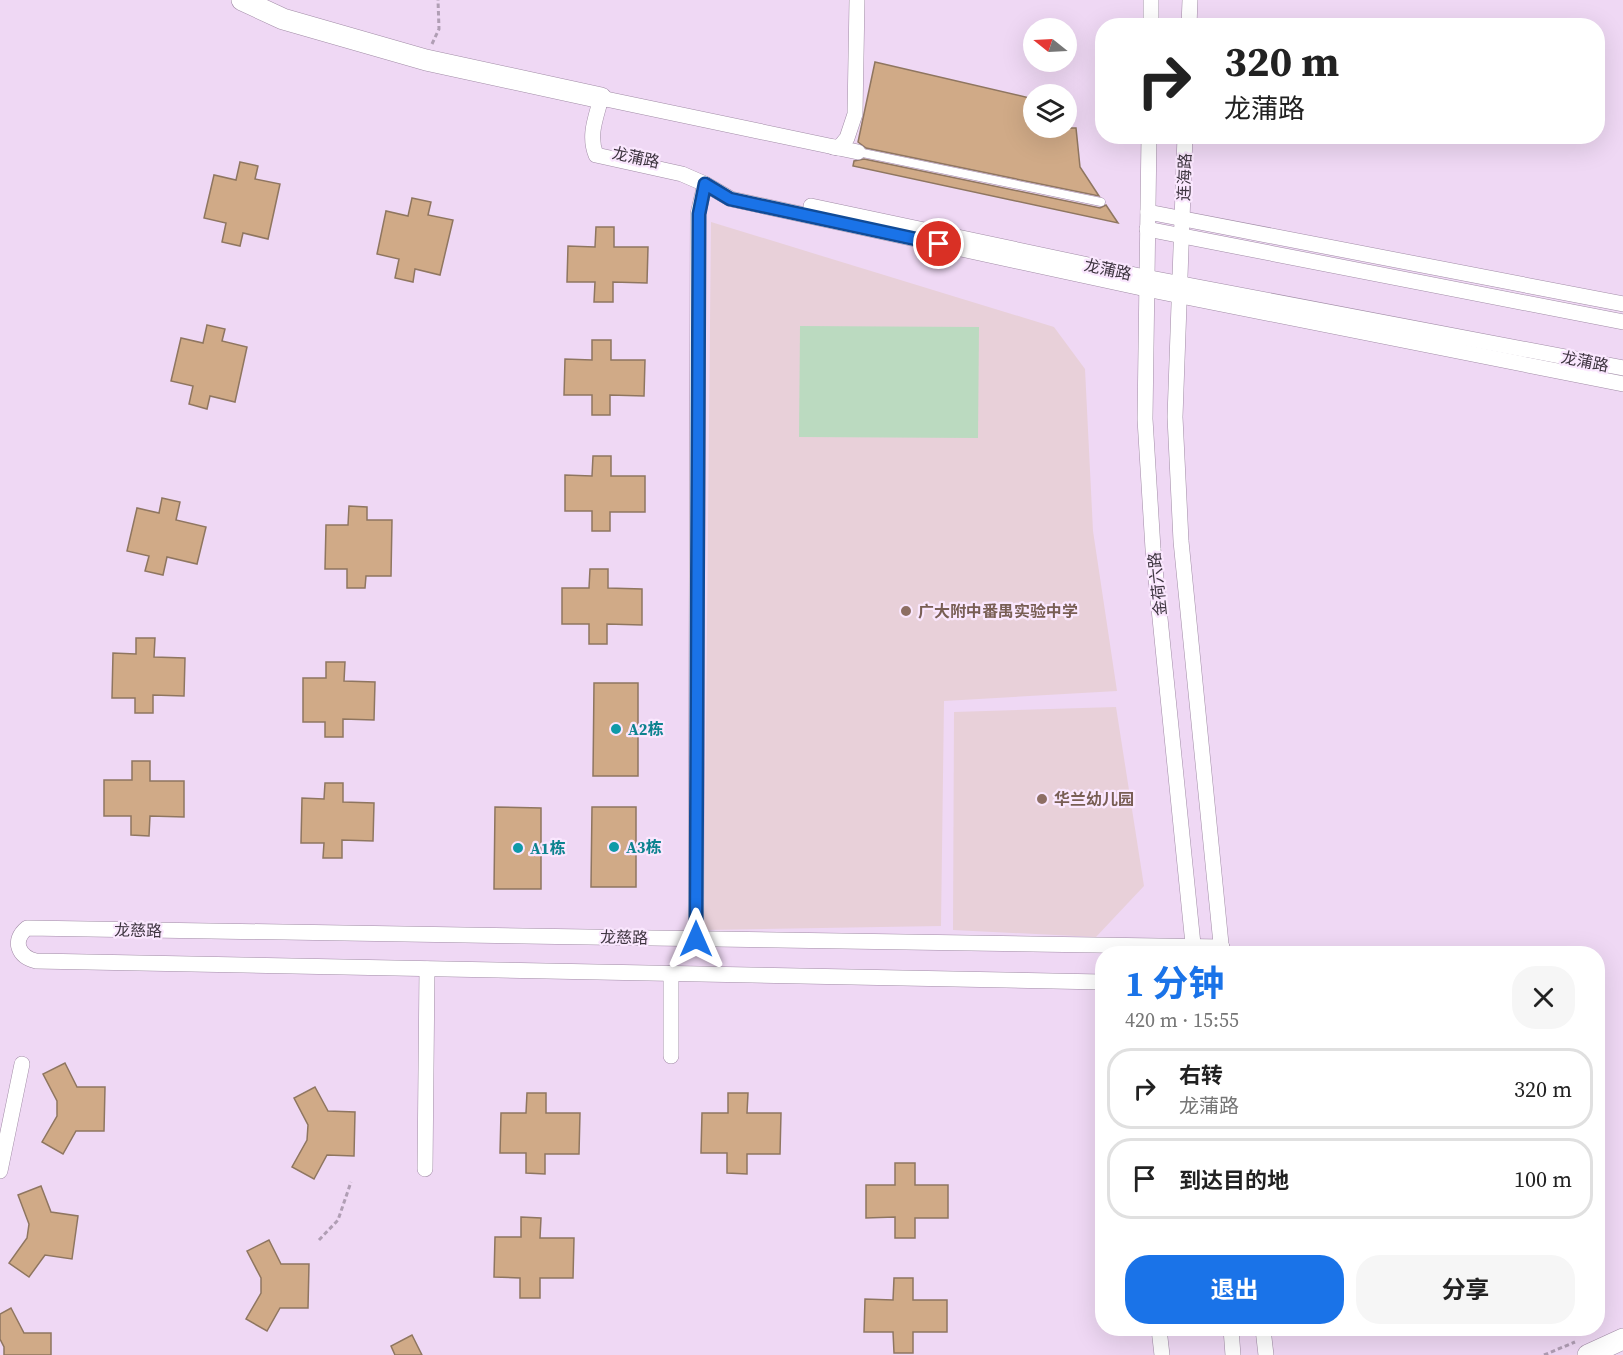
<!DOCTYPE html>
<html lang="zh">
<meta charset="utf-8">
<style>
body{margin:0;font-family:"Source Serif 4","Noto Sans SC",serif;background:#f6f6f6;color:#222;height:100vh;display:flex;flex-direction:column;font-size:22px;white-space:nowrap}
*{box-sizing:border-box;margin:0}
p{font-size:20px;color:#767676}
.icon{flex:none;width:33px;height:33px;fill:none;stroke:currentColor;stroke-width:2;stroke-linecap:round;stroke-linejoin:round}
.map{position:relative;flex:1;overflow:hidden}
.details{position:absolute;left:1095px;top:946px;width:510px;height:390px;display:flex;flex-direction:column;background:#fff;border-radius:24px;box-shadow:0 6px 24px #0002}
.details>*{flex:none}
.hud{position:absolute;left:1095px;top:18px;width:510px;height:126px;border-radius:24px;box-shadow:0 6px 24px #0002;background:#fff;color:#222;overflow:hidden}
.needle{width:39px;rotate:288deg}
.tools{position:absolute;left:1023px;top:18px;display:grid;gap:12px}
.tools a{display:grid;place-items:center;width:54px;height:54px;border-radius:50%;background:#fff;box-shadow:0 6px 24px #0002;font-size:30px}
.pin{position:absolute;display:grid;place-items:center;width:51px;height:51px;color:#fff;margin:-26px;border:3px solid #fff;border-radius:50%;box-shadow:0 2px 6px #0007}
.me{position:absolute;width:66px;margin:-33px;rotate:0deg;stroke-linejoin:round;filter:drop-shadow(0 0 4px #0008)}
.turn{display:flex;align-items:center;gap:21px;height:126px;padding:0 30px;font-size:27px}
.turn .icon{width:78px;height:78px;stroke-width:2.5}
.turn b{display:block;font-size:42px;line-height:51px}
.round{display:grid;place-items:center;flex:none;width:63px;height:63px;border-radius:24px;background:#f6f6f6}
.headline{display:flex;align-items:center;justify-content:space-between;height:102px;padding:0 30px}
h1{font-size:36px;font-weight:700;line-height:45px;color:#1a73e8}
.button{display:flex;gap:12px;margin-top:auto;padding:12px 30px}
.button a{flex:1;height:69px;border-radius:24px;background:#1a73e8;color:#fff;font-size:24px;font-weight:700;line-height:69px;text-align:center}
.button a+a{background:#f6f6f6;color:#222}
ul{padding:0;list-style:none}
li{display:flex;align-items:center;gap:18px;height:81px;margin:0 12px 9px;padding:0 18px;border:3px solid #e0e0e0;border-radius:24px}
li div{flex:1}
li b{display:block;font-size:22px}
li em{font-style:normal}
.map>svg:first-child{display:block}
</style>
<div class="map">
<svg width="1623" height="1355" viewBox="0 0 1623 1355">
<rect width="100%" height="100%" fill="#efd8f4"/>
<g fill="#e8d0d9">
<path d="M711 222 1054 327 1085 369 1093 531 1117 691 944 701 941 926 704 930Z"/>
<path d="M1116 707 1144 886 1096 937 953 930 954 712Z"/>
</g>
<path fill="#bbdac0" d="M800 326 979 327 978 438 799 437Z"/>
<g fill="#d0aa87" stroke="#8f7660" stroke-width="1.5">
<path d="M875 62 1034 99V128H1076L1080 167 1099 196 866 148 858 142Z"/>
<path d="M864 159 1100 208 1106 205 1118 223 853 166 854 161Z"/>
<path d="M240 162 258 166 255 179 280 184 268 239 243 233 240 246 222 242 226 223 204 218 214 175 236 180Z"/>
<path d="M412 198 431 202 428 215 453 220 440 275 415 269 413 282 395 278 399 259 377 254 386 211 408 216Z"/>
<path d="M596 227H614V247H648L647 283 613 282V302H594L595 282H567L568 246 595 247Z"/>
<path d="M207 325 225 329 222 341 247 347 235 402 210 396 207 409 189 404 193 386 171 381 181 338 203 343Z"/>
<path d="M592 340H611V360H645L644 396 610 395V415H592V395H564L565 359 592 360Z"/>
<path d="M593 456H611V476H645V512H610V531H592V511H565V475L592 476Z"/>
<path d="M162 498 180 502 176 520 206 527 197 564 167 557 163 575 145 571 149 556 127 551 137 508 159 513Z"/>
<path d="M349 506 367 507V520H392L391 576H366L365 588H347V569H325L326 525H348Z"/>
<path d="M590 569H608V588L642 589V625L607 624V644H589V624H562V588H589Z"/>
<path d="M136 638H155L154 657 185 658 184 696 153 695V713H135V698H112L113 653 136 654Z"/>
<path d="M326 662H345L344 681 375 682 374 720 343 719V737H325V722H303V678H326Z"/>
<path d="M594 683H638V776H593Z"/>
<path d="M132 761H150V781H184V817L150 816 149 836 131 835V816H104V780H132Z"/>
<path d="M325 783H343V802L374 803 373 841 342 840V858H323L324 843H301L302 798 324 799Z"/>
<path d="M495 807 541 808V889H494Z"/>
<path d="M592 807H636V887H591Z"/>
<path d="M65 1063 77 1087H105L104 1131H76L63 1154 42 1142 57 1116V1101L43 1074Z"/>
<path d="M315 1087 328 1111 355 1112 354 1156 327 1155 314 1179 292 1167 307 1140 308 1125 294 1098Z"/>
<path d="M527 1093H546V1113H580L579 1154H545V1174L526 1173V1153H500L501 1113H526Z"/>
<path d="M728 1093H748L747 1113H781L780 1154H747V1174L727 1173V1153H701L702 1113H728Z"/>
<path d="M895 1163H915V1185H948V1218H915V1238H895V1217L866 1218V1185H895Z"/>
<path d="M41 1186 51 1212 78 1216 72 1259 45 1255 29 1277 9 1263 27 1238 29 1224 18 1195Z"/>
<path d="M521 1217 541 1218 540 1238H574L573 1278H540V1298H520V1278L494 1277 495 1237H521Z"/>
<path d="M269 1240 281 1264H309L308 1308H280L267 1331 246 1319 261 1293V1278L247 1251Z"/>
<path d="M894 1278H913V1300H947V1332H913V1353H894L893 1332H864L865 1299 893 1300Z"/>
<path d="M11 1308 24 1333H51V1355H4V1347L0 1339V1314Z"/>
<path d="M412 1335 422 1355H395L391 1346Z"/>
</g>
<g fill="none" stroke-linecap="round" stroke-linejoin="round">
<defs>
<path id="lane" d="M858 152 1101 202"/>
<g id="street">
<path d="M1151 26V0"/>
<path d="M1189 26 1190 0"/>
<path d="M1149 136 1145 419 1153 549 1194 954"/>
<path d="M1185 136 1175 417 1181 541 1222 954"/>
<path d="M833 147 839 148 847 138 855 114 857 0"/>
<path d="M858 152 601 98C596 118 588 135 596 155L682 174 705 184 731 199 1146 289 1623 384"/>
<path d="M811 206 1140 276 1623 368"/>
<path d="M1148 212 1623 304"/>
<path d="M1147 229 1623 322"/>
<path d="M696 939 698 214 705 184"/>
<path d="M1102 982 36 961C19 957 11 941 27 928L1222 947"/>
<path d="M671 1056V973"/>
<path d="M425 1169 427 969"/>
<path d="M0 1171 22 1064"/>
<path d="M1159 1329 1162 1355"/>
<path d="M1231 1329 1233 1355"/>
<path d="M1263 1329 1266 1355"/>
</g>
<g id="secondary">
<path d="M242 0 283 19 426 60 601 98"/>
<path d="M1588 1355 1623 1339"/>
</g>
</defs>
<use href="#lane" stroke="#a18ca6" stroke-width="9"/>
<use href="#street" stroke="#a18ca6" stroke-width="16"/>
<use href="#secondary" stroke="#a18ca6" stroke-width="22"/>
<g stroke="#b09eb4" stroke-width="3" stroke-dasharray="4.5 3" stroke-linecap="butt">
<path d="M432 44 439 29 438 0"/>
<path d="M319 1240 338 1220 351 1182"/>
<path d="M1544 1355 1575 1342"/>
</g>
<use href="#lane" stroke="#fff" stroke-width="8"/>
<use href="#street" stroke="#fff" stroke-width="15"/>
<use href="#secondary" stroke="#fff" stroke-width="21"/>
</g>
<g fill="none" stroke-linecap="round" stroke-linejoin="round">
<defs>
<path id="route" d="M696 939 699 214 705 184 730 199 939 244"/>
</defs>
<use href="#route" stroke="#114b97" stroke-width="15"/>
<use href="#route" stroke="#1a73e8" stroke-width="10"/>
</g>
<g fill="#8d6e63" stroke="#fae7fe" stroke-width="2">
<circle cx="906" cy="611" r="6"/>
<circle cx="1042" cy="799" r="6"/>
</g>
<g fill="#0f9aa8" stroke="#fae7fe" stroke-width="2">
<circle cx="616" cy="729" r="6"/>
<circle cx="614" cy="847" r="6"/>
<circle cx="518" cy="848" r="6"/>
</g>
<g text-anchor="middle" stroke-width="4.5" stroke-linejoin="round" paint-order="stroke">
<g font-size="16" fill="#3e3540" stroke="#fae7fe">
<text transform="translate(636 157) rotate(12)" y="6">龙蒲路</text>
<text transform="translate(1184 177) rotate(-88)" y="6">连海路</text>
<text transform="translate(1108 269) rotate(12)" y="6">龙蒲路</text>
<text transform="translate(1585 361) rotate(11)" y="6">龙蒲路</text>
<text transform="translate(1157 584) rotate(-96)" y="6">金荷六路</text>
<text transform="translate(138 930) rotate(1)" y="6">龙慈路</text>
<text transform="translate(624 937) rotate(1)" y="6">龙慈路</text>
</g>
<g font-size="16" font-weight="bold" fill="#785e54" stroke="#fae7fe" text-anchor="start">
<text x="918" y="617">广大附中番禺实验中学</text>
<text x="1054" y="805">华兰幼儿园</text>
</g>
<g font-size="16" font-weight="bold" fill="#0d838f" stroke="#fae7fe" text-anchor="start">
<text x="628" y="735">A2栋</text>
<text x="626" y="853">A3栋</text>
<text x="530" y="854">A1栋</text>
</g>
</g>
</svg>
<div class="tools">
<a><svg class="needle" viewBox="-14 -14 28 28"><path d="M0-13l5 13h-10z" fill="#e53935"/><path d="M0 13l5-13h-10z" fill="#767676"/></svg></a>
<a><svg class="icon" aria-label="layers" viewBox="0 0 24 24"><path d="M12 4l9 5-9 5-9-5zM3 14l9 5 9-5"/></svg></a>
</div>
<div class="pin" style="left:939px;top:244px;background:#d93025"><svg class="icon" aria-label="arrive" viewBox="0 0 24 24"><path d="M6 21V4h12l-3 4 3 4H6"/></svg></div>
<svg class="me" style="left:696px;top:939px" viewBox="-20 -20 40 40"><path d="M0-17L14 15 0 8-14 15z" fill="#1a73e8" stroke="#fff" stroke-width="4"/></svg>
<div class="hud">
<div class="turn"><svg class="icon" aria-label="right" viewBox="0 0 24 24"><path d="M7 20v-9h11M14 6l5 5-5 5"/></svg><div><b>320 m</b>龙蒲路</div></div>
</div>
<section class="details">
<div class="headline"><div><h1>1 分钟</h1><p>420 m · 15:55</p></div><a class="round"><svg class="icon" aria-label="close" viewBox="0 0 24 24"><path d="M6 6l12 12M18 6L6 18"/></svg></a></div>
<ul>
<li><svg class="icon" aria-label="right" viewBox="0 0 24 24"><path d="M7 20v-9h11M14 6l5 5-5 5"/></svg><div><b>右转</b><p>龙蒲路</p></div><em>320 m</em></li>
<li><svg class="icon" aria-label="arrive" viewBox="0 0 24 24"><path d="M6 21V4h12l-3 4 3 4H6"/></svg><div><b>到达目的地</b></div><em>100 m</em></li>
</ul>
<div class="button"><a>退出</a><a>分享</a></div>
</section>
</div>
